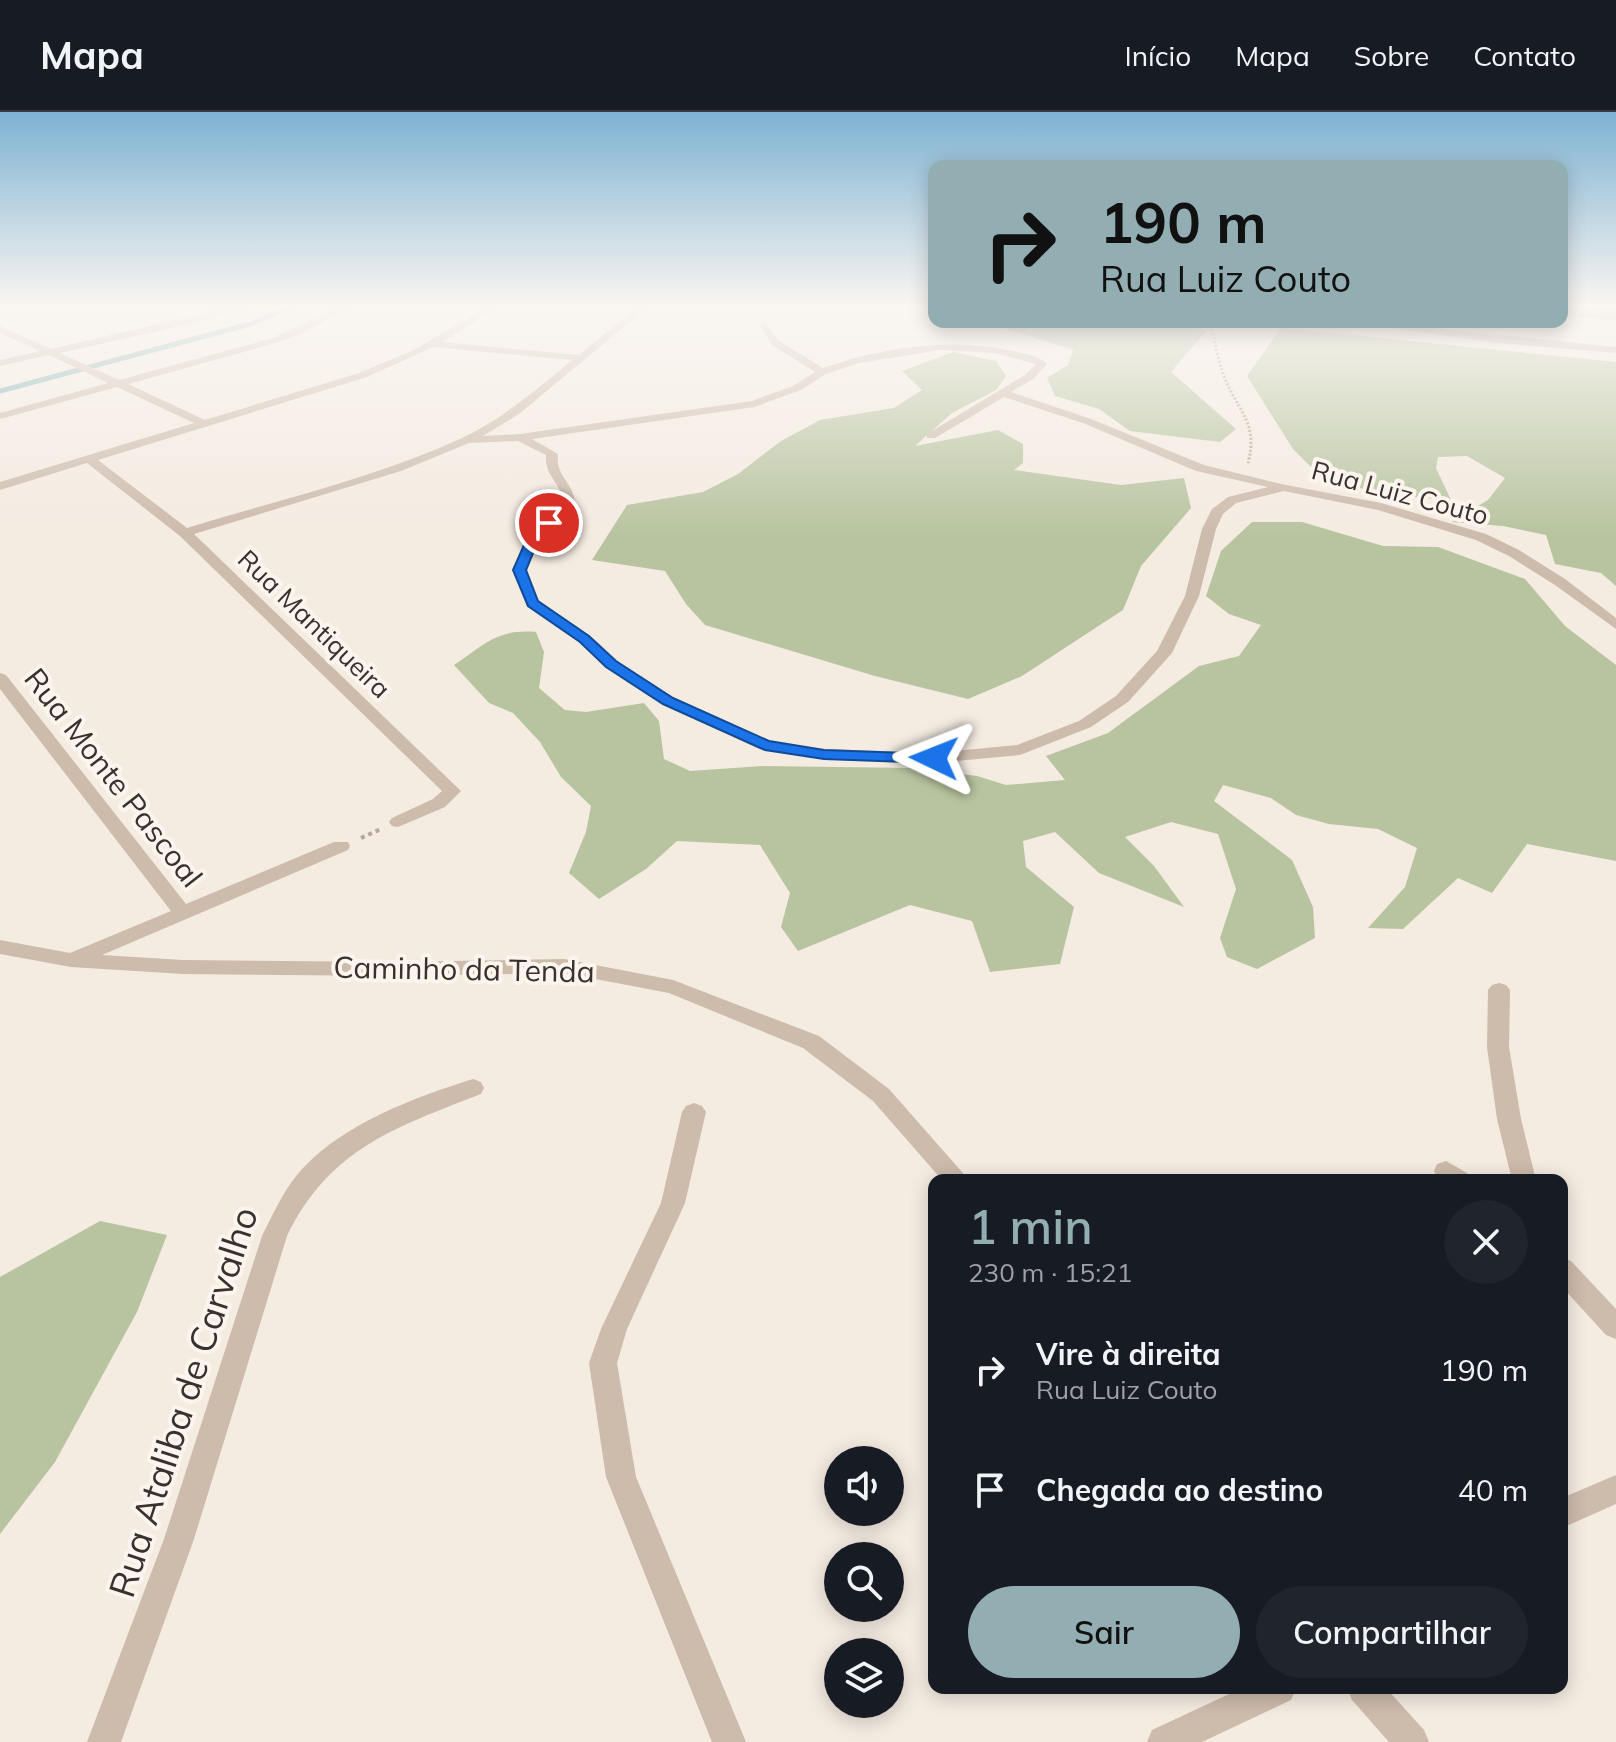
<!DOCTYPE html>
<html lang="pt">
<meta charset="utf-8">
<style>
body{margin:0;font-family:Mulish,sans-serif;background:#20242c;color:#f1f3f6;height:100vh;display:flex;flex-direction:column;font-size:30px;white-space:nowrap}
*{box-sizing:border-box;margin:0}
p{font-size:26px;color:#9ea1a6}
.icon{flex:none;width:44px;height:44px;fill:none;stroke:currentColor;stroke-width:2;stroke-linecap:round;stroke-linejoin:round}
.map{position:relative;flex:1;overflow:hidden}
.side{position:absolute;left:928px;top:1062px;width:640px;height:520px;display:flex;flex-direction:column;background:#171b24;border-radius:16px;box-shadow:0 4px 20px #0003}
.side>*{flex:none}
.banner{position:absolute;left:928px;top:48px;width:640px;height:168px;border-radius:16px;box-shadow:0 4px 20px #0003;background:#92aeb2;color:#111;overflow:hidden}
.fabs{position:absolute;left:824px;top:1334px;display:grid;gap:16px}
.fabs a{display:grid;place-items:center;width:80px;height:80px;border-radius:50%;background:#171b24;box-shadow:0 4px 20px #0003;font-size:40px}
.pin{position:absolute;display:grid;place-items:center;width:68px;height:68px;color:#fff;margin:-34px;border:4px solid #fff;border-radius:50%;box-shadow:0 2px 8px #0007}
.me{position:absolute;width:88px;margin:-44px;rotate:272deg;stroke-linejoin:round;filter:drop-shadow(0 0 6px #0008)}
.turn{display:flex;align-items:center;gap:28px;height:168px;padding:0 40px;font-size:36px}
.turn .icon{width:104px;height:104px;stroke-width:2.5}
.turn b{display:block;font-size:56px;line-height:68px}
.round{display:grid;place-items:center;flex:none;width:84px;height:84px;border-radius:42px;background:#20242c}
.summary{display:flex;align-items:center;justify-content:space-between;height:136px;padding:0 40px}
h1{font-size:48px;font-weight:600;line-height:60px;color:#92aeb2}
.action{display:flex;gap:16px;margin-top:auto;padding:16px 40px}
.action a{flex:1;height:92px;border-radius:48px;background:#92aeb2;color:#111;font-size:32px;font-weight:600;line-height:92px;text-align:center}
.action a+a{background:#20242c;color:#f1f3f6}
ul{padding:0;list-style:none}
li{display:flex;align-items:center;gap:24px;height:120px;padding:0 40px}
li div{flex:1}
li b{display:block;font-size:30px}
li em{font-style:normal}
header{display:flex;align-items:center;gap:48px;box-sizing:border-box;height:112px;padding:0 40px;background:#171b24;border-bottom:2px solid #363941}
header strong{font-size:38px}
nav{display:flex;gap:44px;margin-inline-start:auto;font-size:28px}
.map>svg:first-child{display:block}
</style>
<header>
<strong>Mapa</strong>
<nav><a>Início</a><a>Mapa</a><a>Sobre</a><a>Contato</a></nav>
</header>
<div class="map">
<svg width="1616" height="1630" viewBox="0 0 1616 1630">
<rect width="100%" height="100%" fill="#f4ebe1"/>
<g fill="#b8c4a0">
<path d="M1562 194H1616V209L1562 203Z"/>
<path d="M985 210H1178L1206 219 1171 260 1236 317 1220 330 1130 319 1099 297 1055 284 1047 266 1068 253 1073 238Z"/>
<path d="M1281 216 1616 250V474L1601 461 1555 452 1546 423 1503 414 1452 410 1488 388 1505 366 1467 344 1438 345 1436 356 1451 388 1390 383 1324 368 1293 337 1247 264Z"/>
<path d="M953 240 996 249 1006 264 996 278 952 301 915 334 998 318 1023 332V351L1014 358 1121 373 1184 366 1191 396 1141 454 1123 498 1022 564 968 587 875 564 705 513 686 492 665 459 592 448 627 393 703 380 738 362 781 329 820 308 894 296 922 278 902 259Z"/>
<path d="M1252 410H1302L1383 434 1438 435 1525 467 1565 514 1616 553V749L1527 732 1492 781 1458 766 1403 817 1368 816 1405 775 1417 736 1378 717 1329 712 1296 703 1271 686 1223 673 1214 689 1292 748 1313 795 1315 826 1257 857 1227 845 1220 826 1236 777 1218 722 1171 710 1125 725 1154 754 1184 795 1099 761 1055 720 1023 729 1026 755 1074 795 1060 852 990 860 972 809 910 793 798 839 781 815 790 781 760 733 677 729 646 757 599 787 569 761 586 720 591 694 561 665 540 630 513 601 489 591 454 553C485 532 497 517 536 520L544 540 539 576 565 598 586 600 644 591 659 609 664 647 690 659 762 654 913 656 977 664 1006 673 1065 668 1046 644 1108 621 1199 554 1239 544 1261 513 1229 502 1206 484 1221 439Z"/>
<path d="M100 1109 167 1123 137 1200 55 1350 0 1422V1165Z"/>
</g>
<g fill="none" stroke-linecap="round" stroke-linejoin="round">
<path stroke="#7fb0b2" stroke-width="5" d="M0 279 250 212 295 194"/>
<path stroke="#b9a596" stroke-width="3" stroke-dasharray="2 2" stroke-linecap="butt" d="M1209 210C1216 228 1217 247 1224 264 1237 299 1259 310 1248 351"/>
<path stroke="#b9a596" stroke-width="4" stroke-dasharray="4 4" stroke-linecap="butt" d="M361 726 381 717"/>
<g fill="#cdbbac" fill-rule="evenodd">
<path d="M236 194H251L199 210 60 241 119 268 273 226 339 194H351L303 221 279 230 128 272 205 308 359 261 414 238 488 194H499L442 230 579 243 638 194H649L519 302 483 324 520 322 752 289 793 274 815 260 772 233 760 213 765 210 779 229 823 256C884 235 949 225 1013 239 1026 242 1038 243 1047 252L1033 267 1011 280 1091 307 1204 353 1281 372 1381 391 1486 422 1519 438 1565 467 1616 506V517L1555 473 1509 444 1476 428 1378 398 1284 379 1236 391 1223 402 1216 417 1199 484 1172 541 1128 590 1091 615 1020 643 934 651 824 647 759 637 662 592 606 555 579 530 527 494 513 458 525 430 563 389C561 371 544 364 546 343L518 329 469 331 401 359 194 422 461 679 445 695 398 715 392 714 389 710 392 706 433 687 442 679 180 424 87 351 0 378V370L194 311 117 275 0 307V301L108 271 49 243 0 254V248L40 239 0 221V214L51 237ZM433 235 572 248C537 277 503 307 462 326 375 366 278 388 187 416L98 348 367 265ZM940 238 995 241 1036 252 1025 263 927 322V326H935L1004 285 1083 311 1196 359 1268 375 1228 385 1212 397 1202 417 1185 484 1157 539 1116 584 1079 609 1017 633 934 641 824 637 769 629 674 586 616 549 589 524 538 489 527 458 536 434 575 390C573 370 555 364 558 342L532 327 754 295 801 278 826 262 859 251Z"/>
<path d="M1346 210H1374L1616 235V241L1498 231Z"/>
<path d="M0 561 6 563 186 792 334 730H348L350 734 348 738 102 843 183 848 394 850 564 847 673 868 819 924 889 977 969 1068H942L873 989 803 936 669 881 564 861 394 864 183 862 71 855 0 842V828L70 841 171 799 0 577Z"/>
<path d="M1499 871 1506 873 1510 878 1509 935 1521 1007 1536 1068H1512L1497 1007 1487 935 1488 878 1492 873Z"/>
<path d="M473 967 481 970 484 976 481 982C396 1015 329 1037 287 1124L194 1427 121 1630H87L164 1427 262 1124C274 1100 285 1075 304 1055 346 1011 415 985 473 967Z"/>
<path d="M694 991 702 994 706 1000 685 1091 627 1217 617 1251 636 1365 746 1630H712L606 1365 589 1251 601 1217 661 1091 682 1000 686 994Z"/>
<path d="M1446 1049 1467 1061 1470 1068 1437 1066 1434 1059 1437 1052Z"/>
<path d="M1562 1146 1571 1149 1616 1197V1227L1606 1223 1562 1175Z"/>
<path d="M1616 1363V1392L1562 1416V1386Z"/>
<path d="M1242 1576H1296L1291 1588 1202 1630H1147L1152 1618Z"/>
<path d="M1347 1576H1386L1424 1618 1429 1630H1389L1352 1588Z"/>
</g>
</g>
<linearGradient id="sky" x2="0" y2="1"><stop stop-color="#7eb2d2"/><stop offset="0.46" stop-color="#faf6f2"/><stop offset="1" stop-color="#faf6f2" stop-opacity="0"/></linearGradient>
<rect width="1616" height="422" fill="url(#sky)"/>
<path fill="#1a73e8" stroke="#114b97" stroke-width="2" d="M545 409 555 411 536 434 526 458 538 489 589 524 616 549 673 586 769 629 824 638 934 642 942 646 934 651 824 647 765 638 663 592 606 555 580 530 528 494 513 458 524 433Z"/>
<g text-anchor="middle" stroke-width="8" stroke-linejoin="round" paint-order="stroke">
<g font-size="26" fill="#3b302b" stroke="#fbf5ee">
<text transform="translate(1400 381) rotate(15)" y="9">Rua Luiz Couto</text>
<text transform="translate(314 512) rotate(44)" y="9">Rua Mantiqueira</text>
</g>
<g font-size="30" fill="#3b302b" stroke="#fbf5ee">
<text transform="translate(113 666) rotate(52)" y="10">Rua Monte Pascoal</text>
<text transform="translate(464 858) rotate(1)" y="10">Caminho da Tenda</text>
</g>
<g font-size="36" fill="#3b302b" stroke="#fbf5ee">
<text transform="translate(183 1290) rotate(-72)" y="13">Rua Ataliba de Carvalho</text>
</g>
</g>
</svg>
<div class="fabs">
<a><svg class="icon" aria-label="sound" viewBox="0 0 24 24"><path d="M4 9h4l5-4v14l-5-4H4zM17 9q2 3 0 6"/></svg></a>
<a><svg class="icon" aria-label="search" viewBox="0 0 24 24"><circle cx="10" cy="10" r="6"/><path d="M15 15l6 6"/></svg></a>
<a><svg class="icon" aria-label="layers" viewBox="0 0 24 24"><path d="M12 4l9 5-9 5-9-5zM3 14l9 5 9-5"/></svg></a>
</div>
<div class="pin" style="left:549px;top:411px;background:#d93025"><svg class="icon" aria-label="arrive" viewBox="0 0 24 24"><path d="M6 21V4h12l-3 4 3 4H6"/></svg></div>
<svg class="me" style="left:934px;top:646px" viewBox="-20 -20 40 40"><path d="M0-17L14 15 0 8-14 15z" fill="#1a73e8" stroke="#fff" stroke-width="4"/></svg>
<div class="banner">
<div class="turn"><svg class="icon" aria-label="right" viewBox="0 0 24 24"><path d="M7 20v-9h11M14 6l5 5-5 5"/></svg><div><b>190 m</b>Rua Luiz Couto</div></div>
</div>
<section class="side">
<div class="summary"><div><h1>1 min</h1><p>230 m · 15:21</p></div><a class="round"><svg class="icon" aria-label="close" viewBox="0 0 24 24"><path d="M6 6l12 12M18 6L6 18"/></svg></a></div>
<ul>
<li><svg class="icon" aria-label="right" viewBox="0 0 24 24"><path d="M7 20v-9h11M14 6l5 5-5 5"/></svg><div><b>Vire à direita</b><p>Rua Luiz Couto</p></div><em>190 m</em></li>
<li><svg class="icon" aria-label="arrive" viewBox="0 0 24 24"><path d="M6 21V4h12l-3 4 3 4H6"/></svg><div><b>Chegada ao destino</b></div><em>40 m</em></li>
</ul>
<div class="action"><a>Sair</a><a>Compartilhar</a></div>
</section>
</div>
